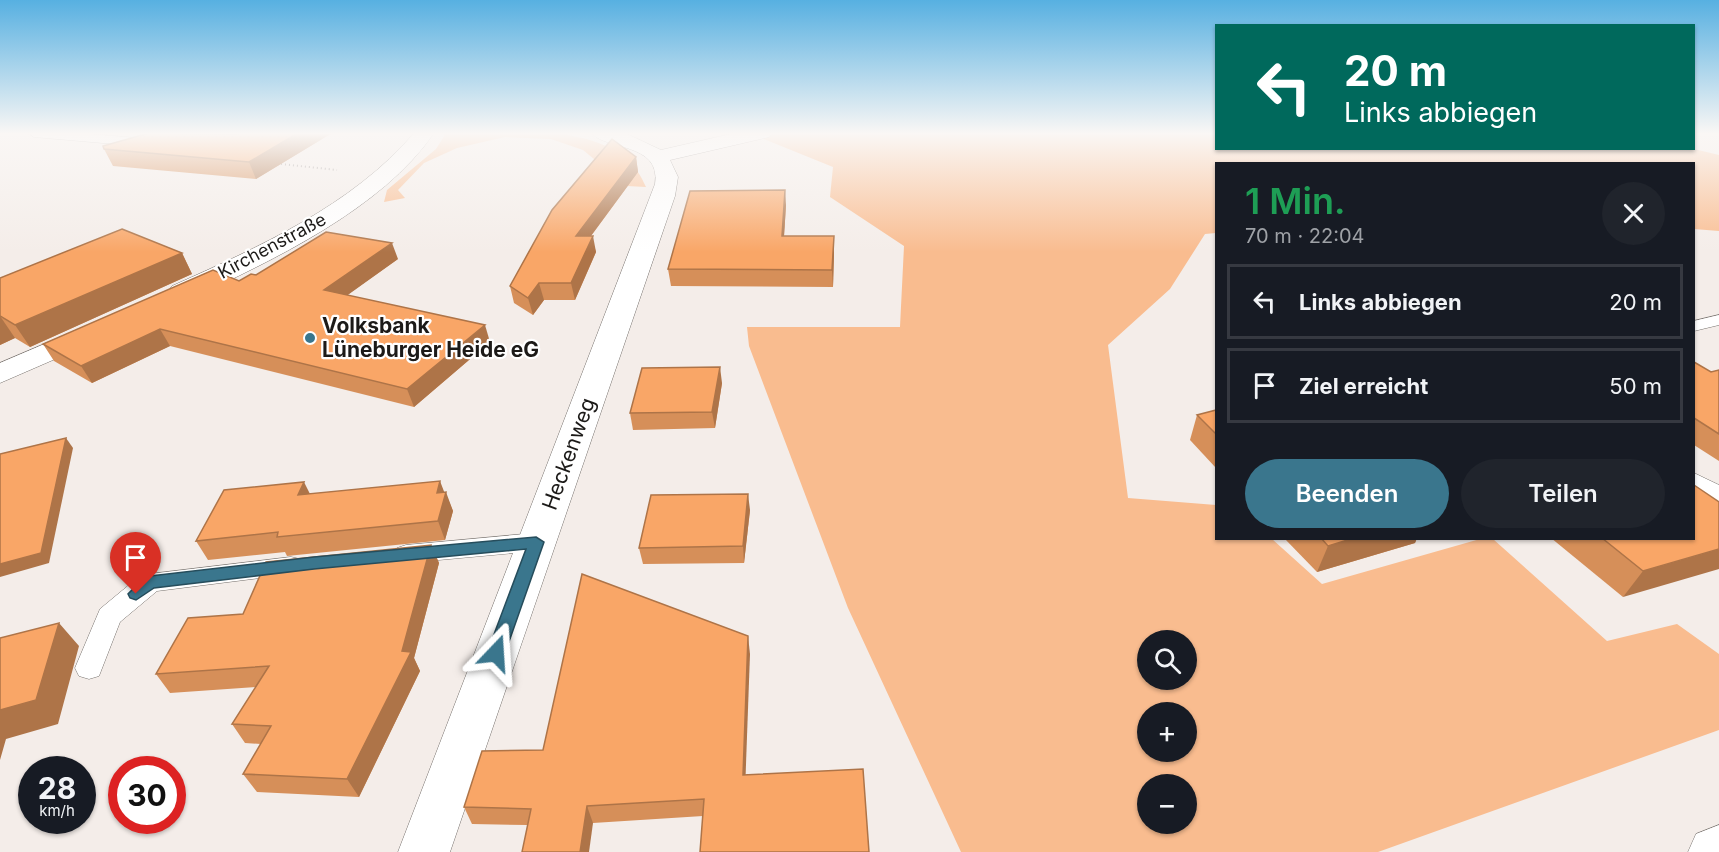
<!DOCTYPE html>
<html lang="de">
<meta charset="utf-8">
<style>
body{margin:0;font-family:Inter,sans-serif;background:#20242c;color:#f1f3f6;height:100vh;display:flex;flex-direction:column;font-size:22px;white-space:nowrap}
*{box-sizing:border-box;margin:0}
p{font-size:20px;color:#9ea1a6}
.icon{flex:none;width:33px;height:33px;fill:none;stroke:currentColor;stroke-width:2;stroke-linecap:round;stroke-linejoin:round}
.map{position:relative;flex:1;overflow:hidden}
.side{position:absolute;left:1215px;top:162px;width:480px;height:378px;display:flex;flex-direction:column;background:#171b24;border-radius:0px;box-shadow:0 2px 4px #0004}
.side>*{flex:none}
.hud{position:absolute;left:1215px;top:24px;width:480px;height:126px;border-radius:0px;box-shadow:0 2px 4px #0004;background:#00695c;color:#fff;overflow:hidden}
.buttons{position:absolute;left:1137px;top:630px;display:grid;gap:12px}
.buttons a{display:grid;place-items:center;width:60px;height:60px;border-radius:50%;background:#171b24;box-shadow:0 2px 4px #0004;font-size:30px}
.speed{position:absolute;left:18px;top:756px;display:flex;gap:12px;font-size:30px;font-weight:700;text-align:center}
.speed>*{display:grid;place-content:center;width:78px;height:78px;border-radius:50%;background:#171b24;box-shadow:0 2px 4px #0004;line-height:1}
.speed small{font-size:15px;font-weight:400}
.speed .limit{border:9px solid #d22;background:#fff;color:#111}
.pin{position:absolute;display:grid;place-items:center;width:51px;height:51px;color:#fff;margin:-62px -26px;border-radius:50% 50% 50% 0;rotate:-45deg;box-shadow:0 0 6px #0007}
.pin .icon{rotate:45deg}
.me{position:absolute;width:66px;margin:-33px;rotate:20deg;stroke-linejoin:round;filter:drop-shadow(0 0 4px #0008)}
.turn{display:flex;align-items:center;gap:21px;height:126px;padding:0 30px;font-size:27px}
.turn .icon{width:78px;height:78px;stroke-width:2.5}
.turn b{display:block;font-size:42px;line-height:51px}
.round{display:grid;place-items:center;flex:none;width:63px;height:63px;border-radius:32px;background:#20242c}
.head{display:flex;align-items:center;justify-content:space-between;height:102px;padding:0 30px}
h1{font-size:36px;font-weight:600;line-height:45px;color:#1e9e55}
.action{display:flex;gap:12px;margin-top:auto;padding:12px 30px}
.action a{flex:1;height:69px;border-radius:36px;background:#3a768d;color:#fff;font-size:24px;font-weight:600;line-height:69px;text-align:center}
.action a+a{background:#20242c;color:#f1f3f6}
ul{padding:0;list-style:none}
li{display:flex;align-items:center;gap:18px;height:75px;margin:0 12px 9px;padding:0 18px;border:3px solid #363941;border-radius:0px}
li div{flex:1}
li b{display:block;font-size:22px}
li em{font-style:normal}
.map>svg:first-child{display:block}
</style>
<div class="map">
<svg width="1719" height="852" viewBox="0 0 1719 852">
<rect width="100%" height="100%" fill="#f4ede9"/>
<g fill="#f9bc8f" fill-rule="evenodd">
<path d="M446 133C507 133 619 117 646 187L627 186 583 150 551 139 505 137 457 148 424 163 398 190 405 198 384 202 387 190 436 149Z"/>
<path d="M762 133H1216V148H1690L1719 155V231L1694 229V164H1216V233L1205 234 1170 289 1108 345 1128 498 1216 505V538L1272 539 1322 584 1480 539H1493L1607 641 1677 624 1719 654V730L1378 852H961L848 608 749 346 747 327H900L904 246 830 197 833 167 754 135ZM1148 640H1186V680H1148ZM1148 712H1186V752H1148ZM1148 784H1186V824H1148Z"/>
</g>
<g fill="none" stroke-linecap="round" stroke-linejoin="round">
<defs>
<g id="lane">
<path d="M28 133H78L149 139 156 143 149 147 34 137Z"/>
<path d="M1719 315V325L1694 331V321Z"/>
<path d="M1694 473 1719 485V503L1694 491Z"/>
<path d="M536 533 545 536 548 542 545 548 536 551 406 563 397 560 394 554 397 548 406 545Z"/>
<path d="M291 557 300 559 303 566 300 573 157 591 120 622 99 676 89 679 79 676 75 668 100 609 141 575Z"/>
</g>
<g id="street">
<path d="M414 133H434C382 209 273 260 192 298L182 300 172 298 168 292 172 286C257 248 352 206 414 133Z"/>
<path d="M592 133H625L661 150 735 133H772L769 137 670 160 678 177 675 196 450 852H398L655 184C662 142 603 150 592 133Z"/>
<path d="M89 325 99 328 104 334 99 340 0 383V363Z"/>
</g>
<path id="secondary" d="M1719 825V852H1688L1696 834Z"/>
</defs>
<use href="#lane" stroke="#76716d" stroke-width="1"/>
<use href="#street" stroke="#76716d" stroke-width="1"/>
<use href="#secondary" stroke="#76716d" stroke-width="1"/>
<path stroke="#989390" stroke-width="2" stroke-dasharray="1 3" stroke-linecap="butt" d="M281 164 337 170"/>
<use href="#lane" fill="#fff" fill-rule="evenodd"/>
<use href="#street" fill="#fff" fill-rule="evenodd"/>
<use href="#secondary" fill="#fff" fill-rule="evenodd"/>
</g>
<g fill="#d68f59">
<path d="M195 133H332L256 179 113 166 104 149 195 134Z"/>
<path d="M636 157 638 172 591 236 596 252 575 300H544L533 315 514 303 510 286Z"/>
<path d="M786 205 784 236 834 252 833 287 671 286 668 269Z"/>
<path d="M182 253 192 274 30 347 15 338 0 345V278Z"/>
<path d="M398 259 347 295 490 342 414 407 170 346 92 383 54 361 43 344 256 275Z"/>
<path d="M1694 362 1711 372 1719 370V461L1694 445Z"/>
<path d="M722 383 715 428 633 430 630 413Z"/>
<path d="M1216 410V468L1190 440 1197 415Z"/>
<path d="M445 492 453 511 445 540 287 556 285 552 208 560 196 541 310 494Z"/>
<path d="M750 510 744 563 643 564 639 548Z"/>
<path d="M1284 538H1417L1415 543 1317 572Z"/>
<path d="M1551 538H1694L1623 597Z"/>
<path d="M431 545 439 563 414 658 420 671 359 797 257 792 243 774 261 744 245 743 232 724 256 687 170 693 156 674 243 614Z"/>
<path d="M750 654 703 816 593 823 527 825 472 824 464 807 543 750Z"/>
</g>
<g fill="#ae7448">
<path d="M298 133H332L256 179 249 162Z"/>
<path d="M636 157 638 172 579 252 576 236Z"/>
<path d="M785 190 786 205 783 252 782 236Z"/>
<path d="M593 236 596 252 575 300 571 283Z"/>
<path d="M834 236V252L833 287 832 270Z"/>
<path d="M392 243 398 259 331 307 324 290Z"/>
<path d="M182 253 192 274 30 347 15 325Z"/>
<path d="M539 283 544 300 533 315 528 298Z"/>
<path d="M0 316 15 338 0 345Z"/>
<path d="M485 325 490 342 414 407 407 389Z"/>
<path d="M160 329 170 346 92 383 81 366Z"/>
<path d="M720 367 722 383 715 428 712 412Z"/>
<path d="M66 438 73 448 49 563 0 577V564Z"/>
<path d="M440 481 445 494 446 492 453 511 445 540 438 521 437 493Z"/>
<path d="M304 482 313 500 298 495Z"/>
<path d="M748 494 750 510 744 563 743 546Z"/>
<path d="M1354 538H1417L1415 543 1317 572 1328 546Z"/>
<path d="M431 545 439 563 414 658 420 671 359 797 347 779Z"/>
<path d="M1719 549V569L1623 597 1643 571Z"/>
<path d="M59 623 79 646 58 724 6 739 0 760V710Z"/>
<path d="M748 636 750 654 745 792 743 775Z"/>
<path d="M587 806 593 823 589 852H580Z"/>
</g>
<g fill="#f9a667" stroke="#ae7448" stroke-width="1.5">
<path d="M149 133 237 134 240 133H298L249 162 104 149 103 146Z"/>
<path d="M612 139 636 157 576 236H593L571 283H539L528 298 510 286 552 210Z"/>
<path d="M785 190 782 236H834L832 270 668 269 690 191Z"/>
<path d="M122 229 182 253 15 325 0 316V278Z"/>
<path d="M326 232 392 243 324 290 485 325 407 389 160 329 81 366 43 344 213 270 239 281 251 274 256 275Z"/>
<path d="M1694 362 1711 372 1719 370V434L1694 418Z"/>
<path d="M720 367 712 412 630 413 642 368Z"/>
<path d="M1216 410V434L1197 415Z"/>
<path d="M66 438 41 553 0 564V454Z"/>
<path d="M440 481 437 493 446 492 438 521 277 537 278 532 196 541 224 490 304 482 298 495Z"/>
<path d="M1694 485 1719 502V549L1643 571 1602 538H1694Z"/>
<path d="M748 494 743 546 639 548 651 495Z"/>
<path d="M1321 538H1354L1328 546Z"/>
<path d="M431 545 402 651 411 652 347 779 243 774 271 726 232 724 269 666 156 674 188 618 243 614 266 562Z"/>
<path d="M582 574 748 636 743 775 863 769 869 852H700L704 799 587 806 580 852H522L531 809 464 807 482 751 543 750Z"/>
<path d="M59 623 36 700 0 710V638Z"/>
</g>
<linearGradient id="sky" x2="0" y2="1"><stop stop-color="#57b0e1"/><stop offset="0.53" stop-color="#faf7f5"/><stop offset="1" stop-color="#faf7f5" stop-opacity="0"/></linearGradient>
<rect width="1719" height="252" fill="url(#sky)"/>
<path fill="#3a768d" stroke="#264d5c" stroke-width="1.5" d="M536 537 544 542 505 653 502 658 496 660 490 658 487 653 526 549 314 569 154 588 136 600 130 598 128 594 144 578 150 576 314 557Z"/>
<circle fill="#3a768d" stroke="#fff" stroke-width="2" cx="310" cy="338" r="6"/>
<g text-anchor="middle" stroke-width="4.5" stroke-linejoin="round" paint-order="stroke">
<g font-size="18" fill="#1c1a18" stroke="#fff">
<text transform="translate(272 246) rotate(-28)" y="6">Kirchenstraße</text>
</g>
<g font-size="21" font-weight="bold" fill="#1c1a18" stroke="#fff" text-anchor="start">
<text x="322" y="333">Volksbank<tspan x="322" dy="24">Lüneburger Heide eG</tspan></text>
</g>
<g font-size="21" fill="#1c1a18" stroke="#fff">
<text transform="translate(569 454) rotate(-70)" y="7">Heckenweg</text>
</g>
</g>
</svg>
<div class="buttons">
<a><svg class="icon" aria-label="search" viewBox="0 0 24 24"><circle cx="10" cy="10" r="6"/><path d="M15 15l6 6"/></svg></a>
<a>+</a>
<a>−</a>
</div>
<div class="speed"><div>28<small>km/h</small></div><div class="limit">30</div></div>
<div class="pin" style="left:136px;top:594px;background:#d93025"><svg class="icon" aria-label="arrive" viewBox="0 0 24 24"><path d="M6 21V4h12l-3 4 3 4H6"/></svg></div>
<svg class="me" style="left:496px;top:653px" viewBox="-20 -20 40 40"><path d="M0-17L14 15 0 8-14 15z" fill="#3a768d" stroke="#fff" stroke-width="4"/></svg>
<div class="hud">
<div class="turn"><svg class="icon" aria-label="left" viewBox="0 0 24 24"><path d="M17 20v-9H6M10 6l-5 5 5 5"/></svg><div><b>20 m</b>Links abbiegen</div></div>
</div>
<section class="side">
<div class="head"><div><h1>1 Min.</h1><p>70 m · 22:04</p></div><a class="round"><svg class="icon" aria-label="close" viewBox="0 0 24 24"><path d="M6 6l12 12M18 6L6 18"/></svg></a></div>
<ul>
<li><svg class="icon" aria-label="left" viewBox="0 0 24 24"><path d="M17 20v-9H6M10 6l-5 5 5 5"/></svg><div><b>Links abbiegen</b></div><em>20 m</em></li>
<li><svg class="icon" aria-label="arrive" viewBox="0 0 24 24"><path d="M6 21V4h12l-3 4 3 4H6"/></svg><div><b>Ziel erreicht</b></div><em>50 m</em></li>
</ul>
<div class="action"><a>Beenden</a><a>Teilen</a></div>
</section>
</div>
